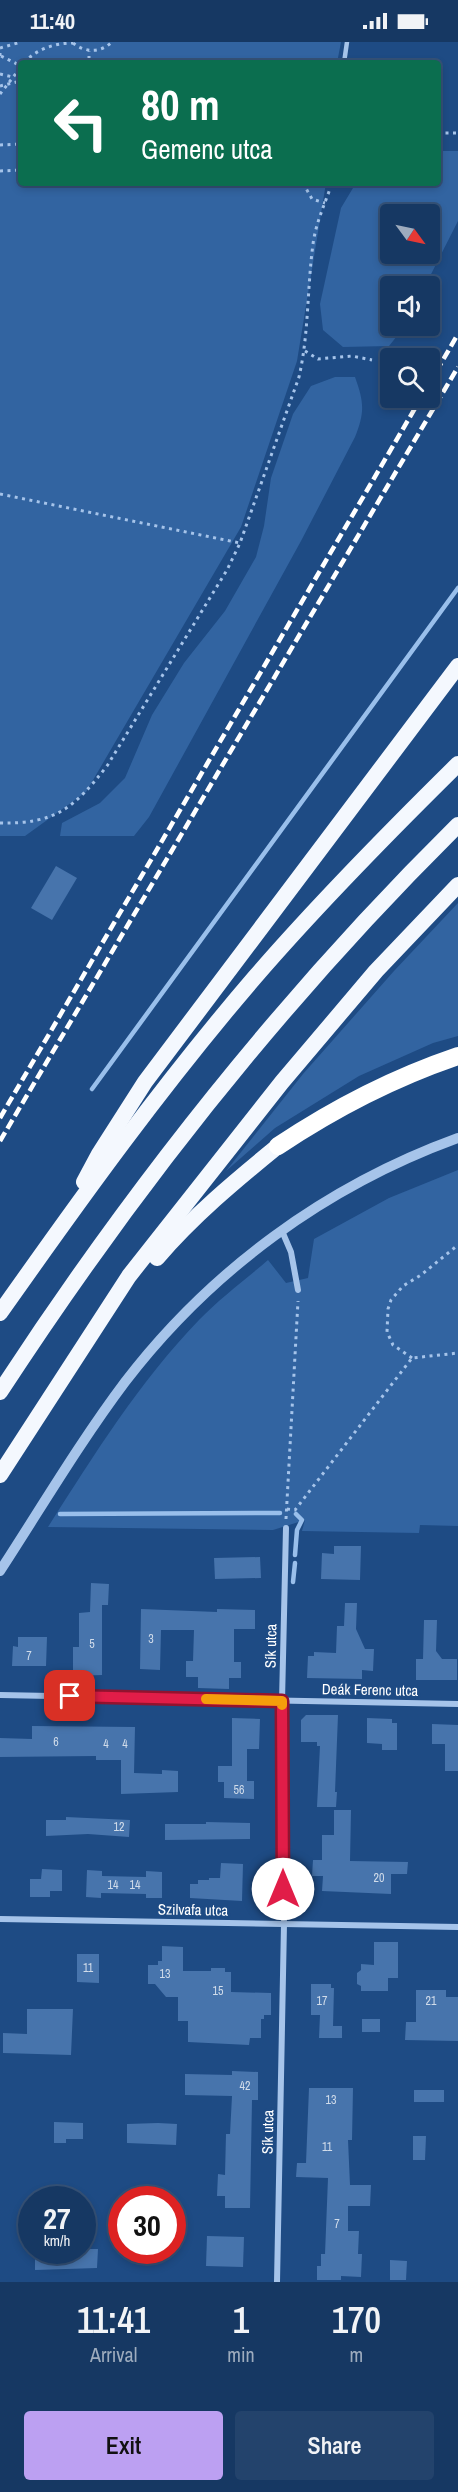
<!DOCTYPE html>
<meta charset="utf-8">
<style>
body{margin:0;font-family:"Archivo Narrow",sans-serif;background:#23436c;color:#f1f3f6;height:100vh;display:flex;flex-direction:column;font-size:22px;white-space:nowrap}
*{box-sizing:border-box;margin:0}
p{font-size:20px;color:#9eacbe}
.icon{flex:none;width:33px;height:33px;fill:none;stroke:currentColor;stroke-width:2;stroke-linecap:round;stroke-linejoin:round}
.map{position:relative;height:2240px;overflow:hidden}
.drawer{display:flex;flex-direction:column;background:#163863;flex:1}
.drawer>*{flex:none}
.top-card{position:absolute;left:18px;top:18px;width:423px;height:126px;border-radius:6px;box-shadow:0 3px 9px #0003,0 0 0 2px #355278;background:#0b6e4f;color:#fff;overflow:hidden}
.needle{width:39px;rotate:123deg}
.buttons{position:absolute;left:380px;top:162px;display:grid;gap:12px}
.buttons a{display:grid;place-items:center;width:60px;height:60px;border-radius:6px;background:#163863;box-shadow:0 3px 9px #0003,0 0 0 2px #355278;font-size:30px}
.speed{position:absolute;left:18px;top:2144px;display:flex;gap:12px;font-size:30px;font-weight:700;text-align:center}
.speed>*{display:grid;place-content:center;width:78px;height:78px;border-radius:50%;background:#163863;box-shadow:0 3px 9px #0003,0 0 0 2px #355278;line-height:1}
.speed small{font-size:15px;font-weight:400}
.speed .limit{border:9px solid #d22;background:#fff;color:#111}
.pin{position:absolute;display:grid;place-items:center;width:51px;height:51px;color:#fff;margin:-26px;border-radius:12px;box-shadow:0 3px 9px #0006}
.me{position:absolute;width:66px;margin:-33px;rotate:0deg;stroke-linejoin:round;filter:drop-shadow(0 0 4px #0008)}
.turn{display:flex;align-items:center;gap:21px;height:126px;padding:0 24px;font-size:27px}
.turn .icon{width:78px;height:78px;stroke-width:2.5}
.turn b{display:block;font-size:42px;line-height:51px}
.eta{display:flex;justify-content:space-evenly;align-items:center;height:102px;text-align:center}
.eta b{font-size:36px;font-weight:600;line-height:42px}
.cta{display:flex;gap:12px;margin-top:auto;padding:12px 24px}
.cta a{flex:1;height:69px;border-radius:6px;background:#bca0f2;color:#111;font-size:24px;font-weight:600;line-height:69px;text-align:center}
.cta a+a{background:#23436c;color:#f1f3f6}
.status{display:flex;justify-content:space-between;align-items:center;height:42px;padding:0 30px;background:#163863;direction:ltr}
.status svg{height:16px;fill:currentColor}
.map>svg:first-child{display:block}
</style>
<div class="status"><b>11:40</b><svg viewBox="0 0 49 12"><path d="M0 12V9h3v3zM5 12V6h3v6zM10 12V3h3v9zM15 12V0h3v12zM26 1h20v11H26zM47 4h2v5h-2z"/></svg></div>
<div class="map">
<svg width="458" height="2240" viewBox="0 0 458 2240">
<rect width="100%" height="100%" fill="#1e4b84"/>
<g fill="#3264a1" fill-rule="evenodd">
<path d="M0 0H341L337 21H21V141H326L297 319 241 485 86 750 25 794H0Z"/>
<path d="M438 109H458V179L425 244H390V284H405L389 304 343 305 323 288 320 262 341 166 356 141H438ZM390 172H429V212H390Z"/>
<path d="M335 335H355C364 360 365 370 355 395L301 499 149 775 134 794H60L62 781 100 761 125 736 152 673 184 621 225 569 256 515 264 484 271 436 293 372 311 344Z"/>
<path d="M458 861V994L433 1001 359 1034 275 1086 226 1129 303 1032 394 929Z"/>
<path d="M458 1128V1484L420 1483 419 1491 302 1489 305 1478 273 1488 48 1485C94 1413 139 1340 199 1278 220 1256 245 1238 268 1218L286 1241 308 1236 314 1197 389 1156Z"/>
</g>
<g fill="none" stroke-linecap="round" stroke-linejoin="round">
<g stroke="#99bfeb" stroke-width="4.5">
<path d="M92 1047 458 546"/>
<path d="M60 1472 280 1471"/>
<path d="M295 1513 297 1488 302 1478 296 1472"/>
<path d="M293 1540 295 1521"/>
</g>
</g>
<g fill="#4774ac">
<path d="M56 824 77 836 52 878 31 866Z"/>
<path d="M334 1504H361L360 1538 321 1537 322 1511 334 1512Z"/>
<path d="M260 1515 261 1536 215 1537 214 1516Z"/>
<path d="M91 1541 109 1542 108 1563H102V1633L73 1634V1605H79V1571L90 1570Z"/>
<path d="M345 1561H357L356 1587 365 1607H374L373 1629 362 1628V1637L307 1636 308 1614H314V1610L336 1611 337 1584H344Z"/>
<path d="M141 1567 217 1570V1567L255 1568V1587H234V1620H241V1636H229V1647L198 1646V1635H186V1619H193L194 1588H161L160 1628 140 1627Z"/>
<path d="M424 1578H437L436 1609 442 1617H457V1638H416V1617H423Z"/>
<path d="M18 1595H47L46 1624H12L13 1604 18 1605Z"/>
<path d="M306 1673H338L335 1750H337L336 1765H317L320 1704H317V1700H301V1678Z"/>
<path d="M232 1676 260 1677 259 1707H247V1739H254V1757L224 1756V1740H218V1724H232Z"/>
<path d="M367 1676 392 1677V1681H397V1708H382V1702L367 1701Z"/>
<path d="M432 1682 458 1683V1729H445V1702H432Z"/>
<path d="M32 1684 135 1685 134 1731 162 1732V1728L178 1729V1750L121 1752V1718H96V1714L0 1715V1696L32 1697Z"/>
<path d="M334 1768H351L350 1819 408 1820 407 1832H391V1852L322 1849 323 1834H312L313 1818H322V1793H334Z"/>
<path d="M66 1775 130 1778 129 1795 88 1792 46 1794V1778H66Z"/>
<path d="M206 1780 250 1781V1797L165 1798V1782H206Z"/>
<path d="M221 1821 243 1822 242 1859 190 1856V1842H198V1838H209V1836H220Z"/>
<path d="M42 1827 62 1828V1849H50V1855H30V1837H41Z"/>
<path d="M87 1828 102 1829V1834L146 1835V1829L162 1830V1856H146V1852L101 1851V1856L86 1855Z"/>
<path d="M374 1900H398V1936H388V1949H361V1944L357 1942V1931L361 1928V1922L374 1923Z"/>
<path d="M162 1904 183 1905V1929H211V1926H225V1930H231V1950L271 1951V1973H264V1977H261V1996H250L249 2003 188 2000V1979H178V1955H166L155 1942H148V1923H158V1919H162Z"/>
<path d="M77 1912H99V1941L77 1940Z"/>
<path d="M311 1942H331V1946H334L333 1984H342V1996H319L320 1973H311Z"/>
<path d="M416 1948H446V1955H458V1999L405 1998 406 1980H416Z"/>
<path d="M27 1967H73L71 2013 3 2011V1991L27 1992Z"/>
<rect x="362" y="1977" width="18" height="13"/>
<path d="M232 2029 258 2030V2058H252L250 2166H225V2154H217L218 2132 225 2133 226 2092H230L232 2054 185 2053V2032L232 2033Z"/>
<path d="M309 2046H353L352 2098H348L350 2143H371L370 2164H348V2189H359L358 2212H362L361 2235 341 2234V2238H317V2224H321V2212H325L328 2136 296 2135 297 2121H306Z"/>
<rect x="414" y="2048" width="30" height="12"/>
<path d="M54 2080 83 2081V2097H66V2101H54Z"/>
<path d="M158 2081 177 2082 176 2103 127 2101V2082Z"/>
<path d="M413 2094H426L425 2118H413Z"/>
<path d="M207 2194 244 2195 243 2225 206 2224Z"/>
<path d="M82 2207H98L97 2226 35 2228V2212H38V2208Z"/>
<path d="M390 2218 407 2219 406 2238H390Z"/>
</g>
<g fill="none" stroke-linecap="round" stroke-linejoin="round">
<g stroke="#a6c4ea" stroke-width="3" stroke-dasharray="3 4.5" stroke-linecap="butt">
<path d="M73 1C86 11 100 11 112 0"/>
<path d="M0 6 21 0"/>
<path d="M0 11V17"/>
<path d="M1 14 21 24"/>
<path d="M24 21C36 7 55 1 73 1"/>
<path d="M84 21 89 19V9"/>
<path d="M0 32 13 35"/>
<path d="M0 44 21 39"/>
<path d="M0 52 21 25"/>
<path d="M438 91H458"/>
<path d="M0 103 21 102"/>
<path d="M0 129 21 128"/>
<path d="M303 141 312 157 325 161"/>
<path d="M305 309 318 317 352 314 372 318"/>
<path d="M0 452 240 501"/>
<path d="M0 781C56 782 74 766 107 724L227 528 240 501 299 335C309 291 307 247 313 202 316 180 325 162 332 141"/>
<path d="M412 1316 393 1303 387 1290 388 1267 391 1258 403 1244 421 1233 458 1203"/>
<path d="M287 1467 295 1468 412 1316 458 1311"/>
<path d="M286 1477 298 1259"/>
</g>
<path stroke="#a6c4ea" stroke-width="4.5" d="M344 21 347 0"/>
<g stroke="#a6c4ea" stroke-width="6">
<path d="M282 1189 291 1210 298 1248"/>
<path d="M0 1653 458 1662"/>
<path d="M0 1877 458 1885"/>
<path d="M277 2240 284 1882 282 1659 286 1486"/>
</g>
<path stroke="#a6c4ea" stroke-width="10" d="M0 1529C41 1466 80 1400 125 1340 211 1228 326 1144 458 1096"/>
<g stroke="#f4f8fe" stroke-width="16">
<path d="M84 1140 99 1112 145 1040 458 624"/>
<path d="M157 1216C193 1174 235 1139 278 1104"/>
<path d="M0 1271C81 1156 163 1042 255 935 319 861 388 791 458 722"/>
<path d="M0 1350C133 1146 285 954 458 783"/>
<path d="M0 1433 129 1234 282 1040 376 929 458 843"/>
</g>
<path stroke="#fff" stroke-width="18" d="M278 1104C335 1066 393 1036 458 1014"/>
<g stroke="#fff" stroke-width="4.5" stroke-dasharray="10 4.5" stroke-linecap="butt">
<path d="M429 342 458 292"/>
<path d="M0 1076 421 356"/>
<path d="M0 1099 458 325"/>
</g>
</g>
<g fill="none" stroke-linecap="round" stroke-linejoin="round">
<defs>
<path id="route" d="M70 1654 282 1659 283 1847"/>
</defs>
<use href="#route" stroke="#92132f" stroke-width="15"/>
<use href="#route" stroke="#e11d48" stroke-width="10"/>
<path stroke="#f59e0b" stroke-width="10" d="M206 1657 282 1659V1663"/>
</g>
<g text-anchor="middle" stroke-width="5" stroke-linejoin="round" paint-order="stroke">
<g font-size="12" fill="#d1dcea">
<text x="151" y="1601">3</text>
<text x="92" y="1606">5</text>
<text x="29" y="1618">7</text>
<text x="56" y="1704">6</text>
<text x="106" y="1706">4</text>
<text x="125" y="1706">4</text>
<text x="239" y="1752">56</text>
<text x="119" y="1789">12</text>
<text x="379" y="1840">20</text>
<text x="113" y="1847">14</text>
<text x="135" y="1847">14</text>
<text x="88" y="1930">11</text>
<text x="165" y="1936">13</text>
<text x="218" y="1953">15</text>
<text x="322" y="1963">17</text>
<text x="431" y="1963">21</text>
<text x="245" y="2048">42</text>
<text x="331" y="2062">13</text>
<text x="327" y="2109">11</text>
<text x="337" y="2186">7</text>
</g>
<g font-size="15" fill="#fff" stroke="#1e4b84">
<text transform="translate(271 1604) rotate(-89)" y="5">Sík utca</text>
<text transform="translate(370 1648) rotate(1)" y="5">Deák Ferenc utca</text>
<text transform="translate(193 1868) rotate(1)" y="5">Szilvafa utca</text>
<text transform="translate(268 2090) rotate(-89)" y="5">Sík utca</text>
</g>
</g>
</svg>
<div class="buttons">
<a><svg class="needle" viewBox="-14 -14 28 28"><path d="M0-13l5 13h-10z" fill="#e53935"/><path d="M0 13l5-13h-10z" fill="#9eacbe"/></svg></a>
<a><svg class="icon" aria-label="sound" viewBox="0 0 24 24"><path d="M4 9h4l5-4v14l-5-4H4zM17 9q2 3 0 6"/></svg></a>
<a><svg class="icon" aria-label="search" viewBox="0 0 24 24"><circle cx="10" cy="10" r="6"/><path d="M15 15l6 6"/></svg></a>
</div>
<div class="speed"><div>27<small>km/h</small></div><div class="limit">30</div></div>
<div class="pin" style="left:70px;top:1654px;background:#d93025"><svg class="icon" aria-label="arrive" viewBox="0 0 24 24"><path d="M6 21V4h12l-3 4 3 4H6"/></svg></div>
<svg class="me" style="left:283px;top:1847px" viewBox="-20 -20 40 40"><circle r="19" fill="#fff"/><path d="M0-13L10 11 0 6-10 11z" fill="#e11d48"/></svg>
<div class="top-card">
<div class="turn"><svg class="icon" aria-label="left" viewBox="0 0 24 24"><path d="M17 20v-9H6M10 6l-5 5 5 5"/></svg><div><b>80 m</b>Gemenc utca</div></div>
</div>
</div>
<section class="drawer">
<div class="eta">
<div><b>11:41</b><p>Arrival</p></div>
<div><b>1</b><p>min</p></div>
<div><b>170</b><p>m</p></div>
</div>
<div class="cta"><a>Exit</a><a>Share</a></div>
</section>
